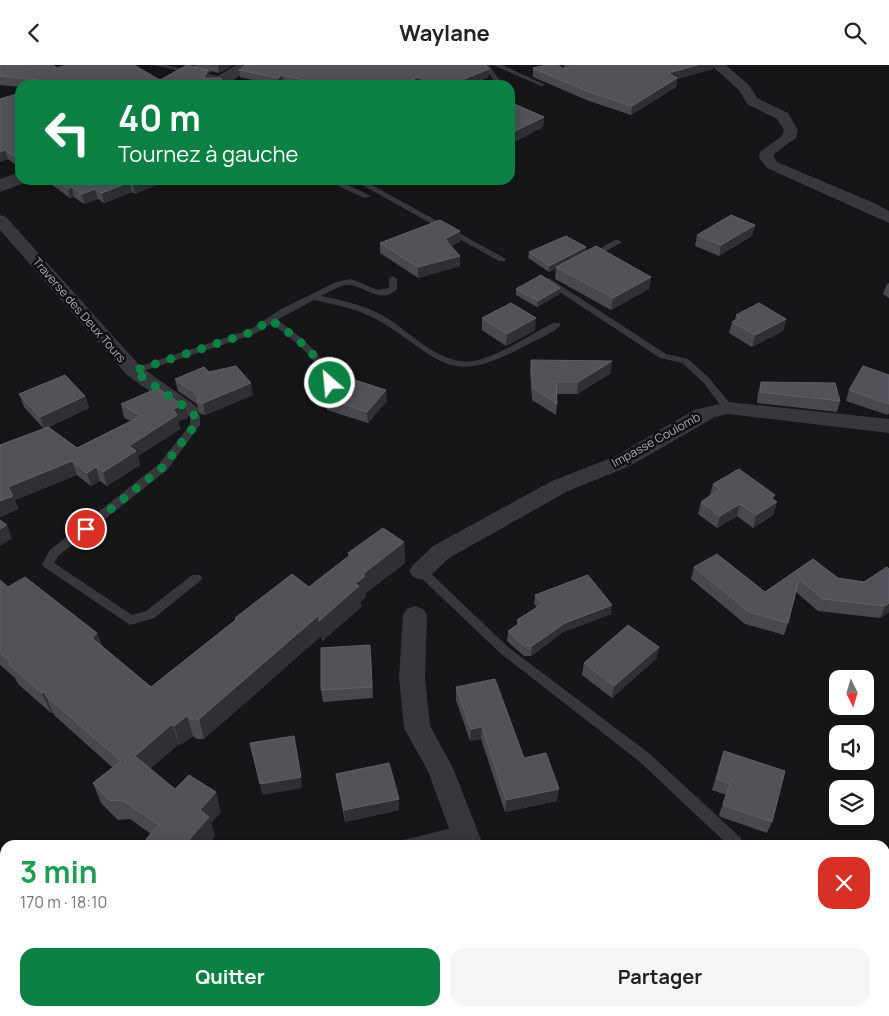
<!DOCTYPE html>
<html lang="fr">
<meta charset="utf-8">
<style>
body{margin:0;font-family:Manrope,sans-serif;background:#f6f6f6;color:#222;height:100vh;display:flex;flex-direction:column;font-size:19px;white-space:nowrap}
*{box-sizing:border-box;margin:0}
p{font-size:16px;color:#767676}
.icon{flex:none;width:28px;height:28px;fill:none;stroke:currentColor;stroke-width:2;stroke-linecap:round;stroke-linejoin:round}
.map{position:relative;flex:1;overflow:hidden}
.details{position:absolute;left:0px;top:775px;width:890px;height:176px;display:flex;flex-direction:column;background:#fff;border-radius:15px 15px 0 0;box-shadow:0 2px 12px #0003}
.details>*{flex:none}
.guide{position:absolute;left:15px;top:15px;width:500px;height:105px;border-radius:15px;box-shadow:0 2px 12px #0003;background:#0b8043;color:#fff;overflow:hidden}
.needle{width:32px;rotate:175deg}
.buttons{position:absolute;left:829px;top:605px;display:grid;gap:10px}
.buttons a{display:grid;place-items:center;width:45px;height:45px;border-radius:10px;background:#fff;box-shadow:0 2px 12px #0003;font-size:25px}
.pin{position:absolute;display:grid;place-items:center;width:42px;height:42px;color:#fff;margin:-21px;border:2px solid #fff;border-radius:50%;box-shadow:0 1px 5px #0007}
.me{position:absolute;width:55px;margin:-28px;rotate:333deg;stroke-linejoin:round;filter:drop-shadow(0 0 4px #0008)}
.turn{display:flex;align-items:center;gap:18px;height:105px;padding:0 20px;font-size:22px}
.turn .icon{width:65px;height:65px;stroke-width:2.5}
.turn b{display:block;font-size:35px;line-height:42px}
.round{display:grid;place-items:center;flex:none;width:52px;height:52px;border-radius:15px;background:#f6f6f6}
.headline{display:flex;align-items:center;justify-content:space-between;height:85px;padding:0 20px}
h1{font-size:30px;font-weight:700;line-height:38px;color:#1e9e55}
.action{display:flex;gap:10px;margin-top:auto;padding:10px 20px}
.action a{flex:1;height:58px;border-radius:15px;background:#0b8043;color:#fff;font-size:20px;font-weight:700;line-height:58px;text-align:center}
.action a+a{background:#f6f6f6;color:#222}
header{display:flex;justify-content:space-between;align-items:center;height:65px;padding:0 20px;background:#fff;font-size:22px;font-weight:700}
.map>svg:first-child{display:block}
</style>
<header><svg class="icon" aria-label="back" viewBox="0 0 24 24"><path d="M15 5l-7 7 7 7"/></svg>Waylane<svg class="icon" aria-label="search" viewBox="0 0 24 24"><circle cx="10" cy="10" r="6"/><path d="M15 15l6 6"/></svg></header>
<div class="map">
<svg width="889" height="951" viewBox="0 0 889 951">
<rect width="100%" height="100%" fill="#161618"/>
<g fill="none" stroke-linecap="round" stroke-linejoin="round">
<g fill="#37383d" fill-rule="evenodd">
<path d="M153 0H166L227 13 224 15Z"/>
<path d="M483 0H489L503 20H497Z"/>
<path d="M493 0H502L546 20 541 21Z"/>
<path d="M326 115H337L371 131 364 133Z"/>
<path d="M353 115H363L506 194 505 196H499Z"/>
<path d="M615 175H618L622 177 592 194H586L585 192Z"/>
<path d="M393 211 397 214V224C382 240 366 222 350 220 341 219 329 227 321 231 340 235 359 239 376 247 408 262 436 301 473 296 495 293 532 269 553 258H559L561 260C551 270 533 276 521 283 448 321 442 295 383 258 362 245 338 240 314 235L277 255C301 271 324 290 335 318L333 320H327C323 314 321 308 318 302 306 284 288 270 271 259L255 269 137 308 134 309 129 306 131 304 249 265 281 244 336 217 351 214 378 225 389 223V214Z"/>
<path d="M549 213 666 289 688 294 709 313 732 341 733 343 732 345H724L703 317 682 298 660 293 546 218V214Z"/>
<path d="M189 342 193 343 200 351V360L167 405 58 491 54 498 132 550 146 546 192 510H200L202 513 200 516 154 553 130 560 44 502 42 499 50 485 159 399 190 360V352L184 345Z"/>
<path d="M421 502 425 503 508 582 650 689 741 773 742 780H728L640 697 500 588 417 509 415 506 417 503Z"/>
<path d="M465 760 470 761 472 766 470 771 465 772 434 780H400L402 775 407 774Z"/>
</g>
<g fill="#37383d" fill-rule="evenodd">
<path d="M711 0H726L749 20 757 33 788 48 798 65 796 73 774 89V92L777 97 874 138 889 146V158L767 103 759 93 760 87 782 71 784 65 777 54 747 39 739 25Z"/>
<path d="M0 150 6 152 141 302 196 341 199 345 196 349 189 351 182 349 127 310 0 165Z"/>
<path d="M728 337 889 354V368L728 349 715 352 630 401 568 426 449 493 429 512 421 515 413 512 409 506 413 500 433 481 552 416 616 391 694 345Z"/>
<path d="M415 541 423 544 427 550 425 612 430 661 453 703 483 780H455L428 706 404 663 399 612 403 550 407 544Z"/>
<path d="M450 946H483L481 951H448Z"/>
<path d="M616 946H659L661 951H618Z"/>
</g>
<g fill="#37383d" fill-rule="evenodd">
<path d="M236 0H255L226 20H207L209 16Z"/>
<path d="M20 107V115H28L27 117 0 127V114Z"/>
</g>
</g>
<g fill="#47494d">
<path d="M0 0 57 3 160 15 195 2V0H233L219 8 210 6V8L208 7 209 13 226 20H20V22L0 20Z"/>
<path d="M564 0H713V4L677 14 676 22 631 50 589 36 533 12V3L564 4Z"/>
<path d="M239 5 489 12 469 20H294L283 17 280 20H275L240 12Z"/>
<path d="M20 28V103L8 94 0 97V34Z"/>
<path d="M510 37 544 52 543 62 514 77 510 74Z"/>
<path d="M35 115H166V116L135 129 132 127 104 138 98 134 84 139 74 132 70 133 48 117 42 120Z"/>
<path d="M755 160 752 171 719 191 695 181 697 170Z"/>
<path d="M460 177 451 181 460 201 418 213 380 188V178Z"/>
<path d="M586 182V187L651 212 649 224 611 245 555 214 556 203 549 207 528 193 529 187Z"/>
<path d="M889 218V233L883 229 887 219Z"/>
<path d="M516 224 560 229 537 242 516 230Z"/>
<path d="M736 250 786 254 783 266 752 282 729 268 732 257 735 255Z"/>
<path d="M482 253 535 265 506 281 482 265Z"/>
<path d="M531 295 611 308 577 329H557V339L556 350 532 335 530 306Z"/>
<path d="M209 307 253 330 205 350 199 348 197 339 178 326 175 314Z"/>
<path d="M889 310V348L888 350 846 336 849 325Z"/>
<path d="M761 317 840 336 837 347 757 338 758 328Z"/>
<path d="M19 329 85 331 89 343 49 362 77 383 131 356 124 353 121 339 188 353 178 356 180 364 138 391 140 400 107 421 100 416 91 421 77 410 15 435 18 444 0 452 44 364 24 342Z"/>
<path d="M326 333 387 336 368 358 327 345Z"/>
<path d="M713 419 774 435 777 437 773 450 753 463 737 451 717 463 698 449 701 437 710 430Z"/>
<path d="M404 477 405 498 366 528V531L360 537 361 542 322 576 321 571 204 674H197L193 671 180 680 179 679 150 704 175 724 221 747 211 758 215 771 207 780H148L146 774 151 769 130 754 118 755 101 738 93 718 113 703 55 651 53 648H51L18 619 15 613 0 600V515L8 522 97 568 102 581 151 622 235 555V553L309 522 349 492 348 488Z"/>
<path d="M813 494 838 513 864 517 889 504V547L880 553 818 546 796 527 788 558 784 570 745 559 691 514 694 502 765 527Z"/>
<path d="M535 530 611 549 563 567 531 591H524L507 576 508 566 517 560V555L537 542 534 539Z"/>
<path d="M659 582 656 594 612 633 582 610 584 598Z"/>
<path d="M371 591 373 633 323 637 321 625Z"/>
<path d="M456 622 524 693 557 736 505 747 481 674 470 676 456 635Z"/>
<path d="M724 686 772 757 767 768 721 752 719 750 726 730 712 725Z"/>
<path d="M336 709 399 734V745L345 757 338 721Z"/>
</g>
<g fill="#2f3033">
<path d="M218 0H233L219 8Z"/>
<path d="M698 0H713V4L677 14 676 22 631 50 632 41 668 8Z"/>
<path d="M489 4V12L469 20H449Z"/>
<path d="M208 5 209 14 204 13Z"/>
<path d="M282 10 283 17 278 20V13Z"/>
<path d="M419 12V20H400Z"/>
<path d="M544 52 543 62 514 77 515 66Z"/>
<path d="M5 85 8 94 0 97V87Z"/>
<path d="M40 115H47L48 117 42 120Z"/>
<path d="M144 115H166V116L135 129 133 120Z"/>
<path d="M130 117 132 127 104 138 102 128Z"/>
<path d="M72 122 74 132 70 133 68 124Z"/>
<path d="M95 124 98 134 84 139 82 129Z"/>
<path d="M755 160 752 171 719 191 721 180Z"/>
<path d="M460 166V177L445 185V174Z"/>
<path d="M586 182 585 188 556 202V203L549 207V201Z"/>
<path d="M460 191V201L418 213V202Z"/>
<path d="M651 212 649 224 611 245 613 233Z"/>
<path d="M560 223V229L537 242 538 236Z"/>
<path d="M536 253 535 265 506 281 507 269Z"/>
<path d="M786 254 783 266 752 282 755 270Z"/>
<path d="M612 296 611 308 577 329 578 317Z"/>
<path d="M251 318 253 330 205 350 203 338Z"/>
<path d="M386 325 387 336 368 358 367 347Z"/>
<path d="M85 331 89 343 44 364 40 352Z"/>
<path d="M185 339 188 353 178 356 180 364 138 391 140 400 107 421 103 407 129 381 173 344Z"/>
<path d="M72 396 77 410 15 435 18 444 0 452V436L8 422Z"/>
<path d="M96 402 100 416 91 421 87 408Z"/>
<path d="M775 430 772 440 777 437 773 450 753 463 756 450 771 433Z"/>
<path d="M740 439 737 451 717 463 720 451Z"/>
<path d="M7 460 12 473 0 481V464Z"/>
<path d="M404 477 405 498 366 528V531L360 537 361 542 322 576 321 571 204 674 199 654 355 519 363 509Z"/>
<path d="M889 538V547L880 553 885 541Z"/>
<path d="M612 540 611 549 563 567 531 591 532 581 565 558Z"/>
<path d="M97 568 104 588 92 573Z"/>
<path d="M659 582 656 594 612 633 614 621Z"/>
<path d="M44 627 53 648H51L42 628Z"/>
<path d="M187 651 193 671 180 680 174 661Z"/>
<path d="M172 659 179 679 142 711 135 691Z"/>
<path d="M482 662 481 674 470 676 471 664Z"/>
<path d="M301 712 302 723 262 730 260 719Z"/>
<path d="M559 724 557 736 505 747 506 735Z"/>
<path d="M216 727 221 747 211 758 215 771 207 780H188L187 777 200 745Z"/>
<path d="M399 734V745L345 757 344 745Z"/>
<path d="M5 854V870L0 874V858Z"/>
<path d="M18 946H32L25 951H22Z"/>
</g>
<g fill="#525359" stroke="#5f6168">
<path d="M0 0H53L57 3 67 0H134L160 15 187 0 208 5 204 13H220L226 20H46L57 17 0 11Z"/>
<path d="M246 0H486L489 4 449 20H437L419 12 400 20H326L282 10 278 13 239 5Z"/>
<path d="M546 0H558L564 4 571 1 569 0H698L668 8 677 13 632 41 589 27 533 3Z"/>
<path d="M20 28V96L5 85 0 87V34Z"/>
<path d="M510 37 544 52 515 66 510 64Z"/>
<path d="M56 115H144L133 120 130 117 102 128 95 124 82 129 72 122 68 124Z"/>
<path d="M731 150 755 160 721 180 697 170Z"/>
<path d="M440 155 460 166 445 174 460 191 418 202 380 178Z"/>
<path d="M566 171 586 182 549 201 529 187Z"/>
<path d="M596 181 651 212 613 233 556 202Z"/>
<path d="M541 210 560 223 538 236 516 224Z"/>
<path d="M511 238 536 253 507 269 482 253Z"/>
<path d="M759 238 786 254 755 270 732 257 740 252 736 250Z"/>
<path d="M531 295 612 296 578 317H556L557 339 533 323Z"/>
<path d="M236 301 251 318 203 338 197 336 199 333 195 328 175 314 204 302 209 307Z"/>
<path d="M863 301 889 310V339L849 325Z"/>
<path d="M65 310 85 331 40 352 19 329Z"/>
<path d="M345 312 386 325 367 347 326 333Z"/>
<path d="M761 317 835 318 840 336 760 327Z"/>
<path d="M158 323 178 337 185 339 173 344 177 350 129 381 136 386 103 407 96 402 87 408 72 396 8 422 13 431 0 436V380L48 362 77 383 141 351 121 339Z"/>
<path d="M739 404 775 430 771 433 777 437 756 450 740 439 720 451 701 437 720 424 713 419Z"/>
<path d="M0 455 7 460 0 464Z"/>
<path d="M383 463 404 477 363 509 365 511 355 519 359 521 319 556V550L199 654H191L187 651 174 661 172 659 135 691 175 724 189 710 216 727 200 745 209 752 187 777 190 780H152L146 774 159 760 122 735 110 736 93 718 121 696 46 631 44 627 42 628 8 599 11 597 0 588V515L8 522 25 512 97 568 92 573 151 622 237 554 235 553 292 509 309 522 350 490 348 488Z"/>
<path d="M717 489 765 527 813 494 838 513 864 517 887 502 889 504V538L885 541 823 534 799 514 788 558 749 547 694 502Z"/>
<path d="M588 510 612 540 565 558 532 581H524L508 566 520 558 517 555 542 539 535 530Z"/>
<path d="M628 560 659 582 614 621 584 598Z"/>
<path d="M370 580 372 622 321 625V583Z"/>
<path d="M495 614 524 693 546 688 559 724 506 735 482 662 471 664 456 622Z"/>
<path d="M294 671 301 712 260 719 250 678Z"/>
<path d="M724 686 785 706 772 757 725 741 723 739 730 719 716 714Z"/>
<path d="M389 698 399 734 344 745 336 709Z"/>
<path d="M0 826 5 832V854L0 858Z"/>
<path d="M5 906V946H18L22 951H0V910Z"/>
</g>
<g fill="none" stroke-linecap="round" stroke-linejoin="round">
<path stroke="#0b8043" stroke-width="9" stroke-dasharray="0 16.2" d="M86 464 163 402 195 360V351L189 345 134 306 252 267 270 255C292 268 324 294 330 318"/>
</g>
<g text-anchor="middle" stroke-width="5" stroke-linejoin="round" paint-order="stroke">
<g font-size="12" fill="#a8adb8" stroke="#111113">
<text transform="translate(79 245) rotate(49)" y="4">Traverse des Deux Tours</text>
<text transform="translate(656 375) rotate(-29)" y="4">Impasse Coulomb</text>
</g>
</g>
</svg>
<div class="buttons">
<a><svg class="needle" viewBox="-14 -14 28 28"><path d="M0-13l5 13h-10z" fill="#e53935"/><path d="M0 13l5-13h-10z" fill="#767676"/></svg></a>
<a><svg class="icon" aria-label="sound" viewBox="0 0 24 24"><path d="M4 9h4l5-4v14l-5-4H4zM17 9q2 3 0 6"/></svg></a>
<a><svg class="icon" aria-label="layers" viewBox="0 0 24 24"><path d="M12 4l9 5-9 5-9-5zM3 14l9 5 9-5"/></svg></a>
</div>
<div class="pin" style="left:86px;top:464px;background:#d93025"><svg class="icon" aria-label="arrive" viewBox="0 0 24 24"><path d="M6 21V4h12l-3 4 3 4H6"/></svg></div>
<svg class="me" style="left:330px;top:318px" viewBox="-20 -20 40 40"><circle r="17" fill="#0b8043" stroke="#fff" stroke-width="3"/><path d="M0-11L8 9 0 5-8 9z" fill="#fff"/></svg>
<div class="guide">
<div class="turn"><svg class="icon" aria-label="left" viewBox="0 0 24 24"><path d="M17 20v-9H6M10 6l-5 5 5 5"/></svg><div><b>40 m</b>Tournez à gauche</div></div>
</div>
<section class="details">
<div class="headline"><div><h1>3 min</h1><p>170 m · 18:10</p></div><a class="round" style="background:#d93025;color:#fff"><svg class="icon" aria-label="close" viewBox="0 0 24 24"><path d="M6 6l12 12M18 6L6 18"/></svg></a></div>
<div class="action"><a>Quitter</a><a>Partager</a></div>
</section>
</div>
